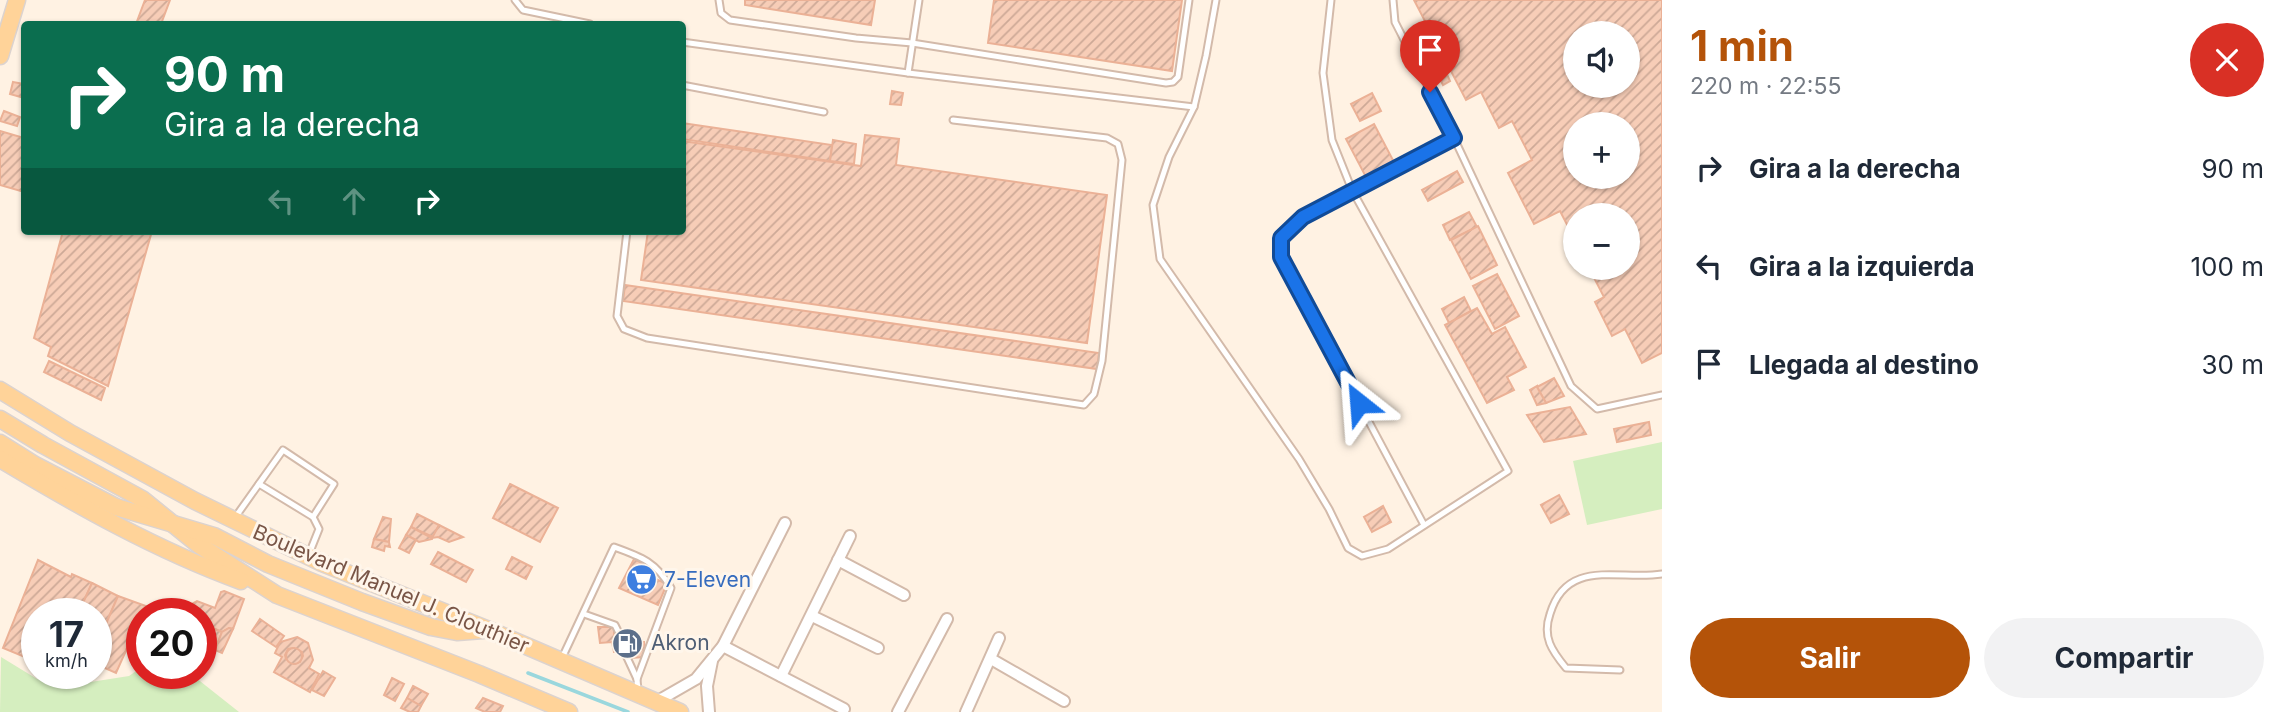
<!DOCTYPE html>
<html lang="es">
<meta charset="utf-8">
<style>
body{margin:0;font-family:Inter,sans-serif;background:#f2f2f3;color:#1f2937;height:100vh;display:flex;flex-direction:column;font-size:26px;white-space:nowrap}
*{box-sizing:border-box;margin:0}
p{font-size:23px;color:#747a83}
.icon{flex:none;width:38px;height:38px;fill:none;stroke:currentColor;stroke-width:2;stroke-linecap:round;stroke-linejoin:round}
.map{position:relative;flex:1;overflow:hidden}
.panel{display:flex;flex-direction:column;background:#fff;width:630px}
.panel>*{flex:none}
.banner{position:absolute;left:21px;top:21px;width:665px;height:214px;border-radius:7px;box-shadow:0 2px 5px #0004;background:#0b6e4f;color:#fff;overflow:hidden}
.fabs{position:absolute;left:1563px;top:21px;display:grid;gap:14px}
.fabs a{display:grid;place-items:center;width:77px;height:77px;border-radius:50%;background:#fff;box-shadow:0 2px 5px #0004;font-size:35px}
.speed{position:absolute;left:21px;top:598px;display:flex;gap:14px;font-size:35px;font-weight:700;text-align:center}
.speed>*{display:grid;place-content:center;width:91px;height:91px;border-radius:50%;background:#fff;box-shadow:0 2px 5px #0004;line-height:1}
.speed small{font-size:18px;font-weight:400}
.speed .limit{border:10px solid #d22;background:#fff;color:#111}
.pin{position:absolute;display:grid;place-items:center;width:60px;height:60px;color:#fff;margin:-72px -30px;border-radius:50% 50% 50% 0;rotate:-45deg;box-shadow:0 0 7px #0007}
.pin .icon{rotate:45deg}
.me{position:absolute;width:77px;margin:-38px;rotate:332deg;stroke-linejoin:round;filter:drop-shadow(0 0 5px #0008)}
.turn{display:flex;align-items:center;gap:24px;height:147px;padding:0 28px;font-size:32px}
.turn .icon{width:91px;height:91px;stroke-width:2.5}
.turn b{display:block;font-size:49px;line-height:60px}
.lanes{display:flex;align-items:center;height:66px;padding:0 28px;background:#0003;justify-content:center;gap:35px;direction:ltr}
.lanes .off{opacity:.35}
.round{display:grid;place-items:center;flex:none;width:74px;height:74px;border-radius:37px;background:#f2f2f3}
.summary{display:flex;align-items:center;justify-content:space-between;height:119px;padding:0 28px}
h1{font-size:42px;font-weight:700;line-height:52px;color:#b45309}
.primary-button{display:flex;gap:14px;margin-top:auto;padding:14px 28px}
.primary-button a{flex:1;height:80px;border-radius:42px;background:#b45309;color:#fff;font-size:28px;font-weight:700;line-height:80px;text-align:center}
.primary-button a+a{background:#f2f2f3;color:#1f2937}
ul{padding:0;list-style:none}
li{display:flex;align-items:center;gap:21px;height:98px;padding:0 28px}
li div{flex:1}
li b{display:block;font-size:26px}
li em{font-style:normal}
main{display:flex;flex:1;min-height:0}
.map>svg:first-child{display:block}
</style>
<main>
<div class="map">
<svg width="1662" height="712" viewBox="0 0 1662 712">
<defs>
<pattern id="building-hatch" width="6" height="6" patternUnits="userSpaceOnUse" patternTransform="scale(1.75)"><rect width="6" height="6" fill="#f7cdb7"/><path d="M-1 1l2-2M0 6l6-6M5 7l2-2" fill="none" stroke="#cda997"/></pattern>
</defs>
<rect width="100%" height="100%" fill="#fff2e3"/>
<g fill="#d5eebf">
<path d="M1662 442V509L1587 525 1573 461Z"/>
<path d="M1 657 37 679 78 684 129 676 142 667V674H191L239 712H0Z"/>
</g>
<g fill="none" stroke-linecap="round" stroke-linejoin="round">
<path stroke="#9ad7dd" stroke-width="3.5" d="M528 673 628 712"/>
</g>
<g fill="url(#building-hatch)" stroke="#ebb196" stroke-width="2" fill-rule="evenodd">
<path d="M145 0H170L161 24H136Z"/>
<path d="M745 0H875L871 25 745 5Z"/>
<path d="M994 0H1182L1172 71 988 43Z"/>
<path d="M1414 0H1662V353L1642 363 1625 329 1612 336 1595 302 1604 297 1589 268H1628V215H1575V240L1560 211 1534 224 1508 173 1532 160 1512 121 1499 128 1481 92 1466 100ZM1575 33H1628V86H1575ZM1575 124H1628V177H1575Z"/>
<path d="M1433 47 1442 63 1434 67 1426 51Z"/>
<path d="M1442 63 1450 81 1443 85 1434 67Z"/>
<path d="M13 82 24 84V98L10 94Z"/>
<path d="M892 91 903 93 901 105 890 104Z"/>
<path d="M1372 93 1381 111 1360 121 1351 104Z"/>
<path d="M4 111 20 117 17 126 0 121Z"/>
<path d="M682 123 832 145 830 161 682 139Z"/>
<path d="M1374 124 1395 164 1367 179 1346 139Z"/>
<path d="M0 131 24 138V192L0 185Z"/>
<path d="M865 135 899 139 896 165 1107 195 1087 343 641 280 648 231H682V141L861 166Z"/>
<path d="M833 140 856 144 854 164 830 161Z"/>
<path d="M1457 171 1463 182 1428 201 1422 190Z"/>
<path d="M1469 212 1477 227 1450 240 1443 225Z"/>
<path d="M1478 226 1497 265 1471 279 1451 240Z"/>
<path d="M63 231H152L108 386 48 356 51 347 34 338Z"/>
<path d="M1497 274 1519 316 1495 329 1473 286Z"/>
<path d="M625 285 1099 353 1097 369 623 301Z"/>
<path d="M1464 297 1471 311 1449 323 1442 309Z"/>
<path d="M1477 308 1492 334 1505 327 1526 367 1507 377 1514 390 1487 403 1445 325Z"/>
<path d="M49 361 105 388 101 400 44 372Z"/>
<path d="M1554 378 1564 396 1546 403 1537 387Z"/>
<path d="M1537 386V387L1546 403 1537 405 1530 390Z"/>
<path d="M1570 407 1586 434 1544 442 1527 415Z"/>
<path d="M1649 422 1651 435 1617 442 1614 429Z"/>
<path d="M510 484 558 508 540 542 493 518Z"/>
<path d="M1559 495 1569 514 1551 523 1541 505Z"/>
<path d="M1383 506 1391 522 1372 532 1364 517Z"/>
<path d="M417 514 439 525 433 537 411 527Z"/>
<path d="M383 517 391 519 389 542 374 539Z"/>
<path d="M439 525 463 537 449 542 438 537 432 538Z"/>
<path d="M411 527 432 538V539L419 542 406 535Z"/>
<path d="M406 535 416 540 409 553 399 548Z"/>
<path d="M374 539 389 542 390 547 385 546 384 551 372 547Z"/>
<path d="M438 552 473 570 466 582 431 564Z"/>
<path d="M512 557 532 567 526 579 506 569Z"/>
<path d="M634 559 652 568 649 576 667 584 658 605 619 588Z"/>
<path d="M38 560 71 577 72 574 92 583 78 614H37V662L3 648Z"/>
<path d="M92 583 118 596 96 647V614H78Z"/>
<path d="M224 591 244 599 233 629 229 628 222 632 201 623V614H187L190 605 197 601 215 608 221 592Z"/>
<path d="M118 596 146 606 116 673 96 664V647Z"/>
<path d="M142 616V656L126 650Z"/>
<path d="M260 619 284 636 276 647 252 631Z"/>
<path d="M598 627H614V635H629L630 642H644L645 657 629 658 628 651 614 652 612 642 600 643Z"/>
<path d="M212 628 222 632 215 650 204 645Z"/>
<path d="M229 628 233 629 222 653 215 650 222 632Z"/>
<path d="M297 637 308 643 313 660 309 668 319 674 310 692 274 672 282 657 275 653 280 642ZM293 648 302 652 303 656 300 662 295 664 286 659 285 655 288 649Z"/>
<circle cx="294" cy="656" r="8"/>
<path d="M323 671 335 678 324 696 312 690Z"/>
<path d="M392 678 404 684 395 701 384 695Z"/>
<path d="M413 686 428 694 421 706 407 698Z"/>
<path d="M407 698 421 706 418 712H410L401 708Z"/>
<path d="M483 698 503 706 500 712H485L476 708Z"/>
</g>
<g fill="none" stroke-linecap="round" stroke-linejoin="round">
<defs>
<g id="lane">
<path d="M515 0 523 10 590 24"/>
<path d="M719 0 721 13 730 20 856 38 912 43 1166 83 1173 82 1178 77 1189 0"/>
<path d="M1393 0 1395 22 1454 138 1303 217 1281 238V257L1424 525"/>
<path d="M682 42 908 73 1194 107 1206 56 1216 0"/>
<path d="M908 73 919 0"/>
<path d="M682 85 824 112"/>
<path d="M1194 107 1169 157 1153 205 1160 259 1299 459 1329 509 1348 548 1362 556 1388 549 1508 471 1352 190 1332 140 1323 73 1331 0"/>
<path d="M1454 138 1571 386 1597 409 1662 395"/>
<path d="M627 231 617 316 624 329 647 338 1084 405 1094 394 1102 361 1122 160 1118 144 1107 138 953 120"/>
<path d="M259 484 313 517 319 529 309 554"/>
<path d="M234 519 283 450 334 484 313 517"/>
<path d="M584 614 615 625 620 635"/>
<path d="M624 651 637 679 638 691"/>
<path d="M562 658 614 547C642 557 656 562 671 588L637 679"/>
<path d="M1620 670 1566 668C1552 651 1542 637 1550 614 1567 557 1620 581 1662 574"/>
</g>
<g id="street">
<path d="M838 560 904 595"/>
<path d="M812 616 878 648"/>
<path d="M723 646 844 709"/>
<path d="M991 659 1064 701"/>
<path d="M781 676 850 536"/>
<path d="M656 702 696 679 723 646 785 523"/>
<path d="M709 712 707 686 712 661"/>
<path d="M898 712 947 619"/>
<path d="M966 712 999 638"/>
</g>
<g id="primary">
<path d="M0 56 17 0"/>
<path d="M0 390 70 433 195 501 322 563 489 630 680 712"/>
<path d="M0 419 43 445 142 499 199 545 277 595 479 674 569 712"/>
<path d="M0 443 35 465 116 507 214 536 268 564 362 602 431 627 457 632 483 630"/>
<path d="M0 459C77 505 156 550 241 581"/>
</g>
</defs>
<use href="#lane" stroke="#d3baaa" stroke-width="9"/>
<use href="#street" stroke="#d3baaa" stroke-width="14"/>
<use href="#primary" stroke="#dcd3cf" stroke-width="19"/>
<use href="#lane" stroke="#fff" stroke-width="5"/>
<use href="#street" stroke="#fff" stroke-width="10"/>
<use href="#primary" stroke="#ffd399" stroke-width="16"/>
</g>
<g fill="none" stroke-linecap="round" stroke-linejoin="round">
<defs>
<path id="route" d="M1359 403 1281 257V238L1303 217 1454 138 1430 92"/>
</defs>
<use href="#route" stroke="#114b97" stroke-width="18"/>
<use href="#route" stroke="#1a73e8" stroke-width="12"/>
</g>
<defs>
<symbol id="supermarket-disc" viewBox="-11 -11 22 22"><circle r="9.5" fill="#3f7fe0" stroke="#fff6eb"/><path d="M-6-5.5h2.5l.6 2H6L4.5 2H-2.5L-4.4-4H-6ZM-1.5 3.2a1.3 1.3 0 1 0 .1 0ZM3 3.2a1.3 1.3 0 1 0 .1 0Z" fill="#fff"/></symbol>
<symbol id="fuel-disc" viewBox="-11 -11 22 22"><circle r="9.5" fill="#5c6f8a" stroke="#fff6eb"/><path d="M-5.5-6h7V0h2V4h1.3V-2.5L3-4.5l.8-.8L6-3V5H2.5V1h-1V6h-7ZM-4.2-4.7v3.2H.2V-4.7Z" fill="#fff"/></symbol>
</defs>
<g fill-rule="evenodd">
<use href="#supermarket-disc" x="624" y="562" width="35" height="35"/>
<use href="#fuel-disc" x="610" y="626" width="35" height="35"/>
</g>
<g text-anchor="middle" stroke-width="6" stroke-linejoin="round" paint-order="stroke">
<g font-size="21" fill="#366cbe" stroke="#fff6eb" text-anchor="start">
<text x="664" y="587">7-Eleven</text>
</g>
<g font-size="21" fill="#795546" stroke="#fff6eb">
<text transform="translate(391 589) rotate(23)" y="7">Boulevard Manuel J. Clouthier</text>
</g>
<g font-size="21" fill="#4e5e75" stroke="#fff6eb" text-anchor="start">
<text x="651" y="650">Akron</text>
</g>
</g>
</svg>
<div class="fabs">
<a><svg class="icon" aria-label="sound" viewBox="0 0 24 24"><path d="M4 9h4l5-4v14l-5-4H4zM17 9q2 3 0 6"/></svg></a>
<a>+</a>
<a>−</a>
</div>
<div class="speed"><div>17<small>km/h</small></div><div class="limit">20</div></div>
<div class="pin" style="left:1430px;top:92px;background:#d93025"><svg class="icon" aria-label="arrive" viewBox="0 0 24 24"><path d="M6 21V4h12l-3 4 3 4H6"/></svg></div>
<svg class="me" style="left:1359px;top:403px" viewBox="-20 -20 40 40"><path d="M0-17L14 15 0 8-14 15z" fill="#1a73e8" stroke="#fff" stroke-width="4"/></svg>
<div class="banner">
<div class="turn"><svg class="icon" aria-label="right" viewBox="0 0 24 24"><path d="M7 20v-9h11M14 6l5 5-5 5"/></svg><div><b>90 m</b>Gira a la derecha</div></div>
<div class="lanes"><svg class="icon off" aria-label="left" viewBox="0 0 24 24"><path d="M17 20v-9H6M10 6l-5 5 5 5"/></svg><svg class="icon off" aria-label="ahead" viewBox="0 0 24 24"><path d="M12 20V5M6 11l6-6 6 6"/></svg><svg class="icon" aria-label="right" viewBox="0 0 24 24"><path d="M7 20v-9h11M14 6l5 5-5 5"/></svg></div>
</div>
</div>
<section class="panel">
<div class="summary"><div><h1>1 min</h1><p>220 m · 22:55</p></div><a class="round" style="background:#d93025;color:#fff"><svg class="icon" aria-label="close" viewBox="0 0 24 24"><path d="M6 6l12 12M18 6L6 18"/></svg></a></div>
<ul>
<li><svg class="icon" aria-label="right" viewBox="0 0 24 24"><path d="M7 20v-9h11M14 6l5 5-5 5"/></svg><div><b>Gira a la derecha</b></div><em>90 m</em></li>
<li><svg class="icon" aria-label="left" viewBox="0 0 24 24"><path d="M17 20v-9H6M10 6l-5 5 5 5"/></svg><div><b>Gira a la izquierda</b></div><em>100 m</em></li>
<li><svg class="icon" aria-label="arrive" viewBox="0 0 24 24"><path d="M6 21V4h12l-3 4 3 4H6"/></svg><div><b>Llegada al destino</b></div><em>30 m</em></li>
</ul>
<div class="primary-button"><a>Salir</a><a>Compartir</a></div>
</section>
</main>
